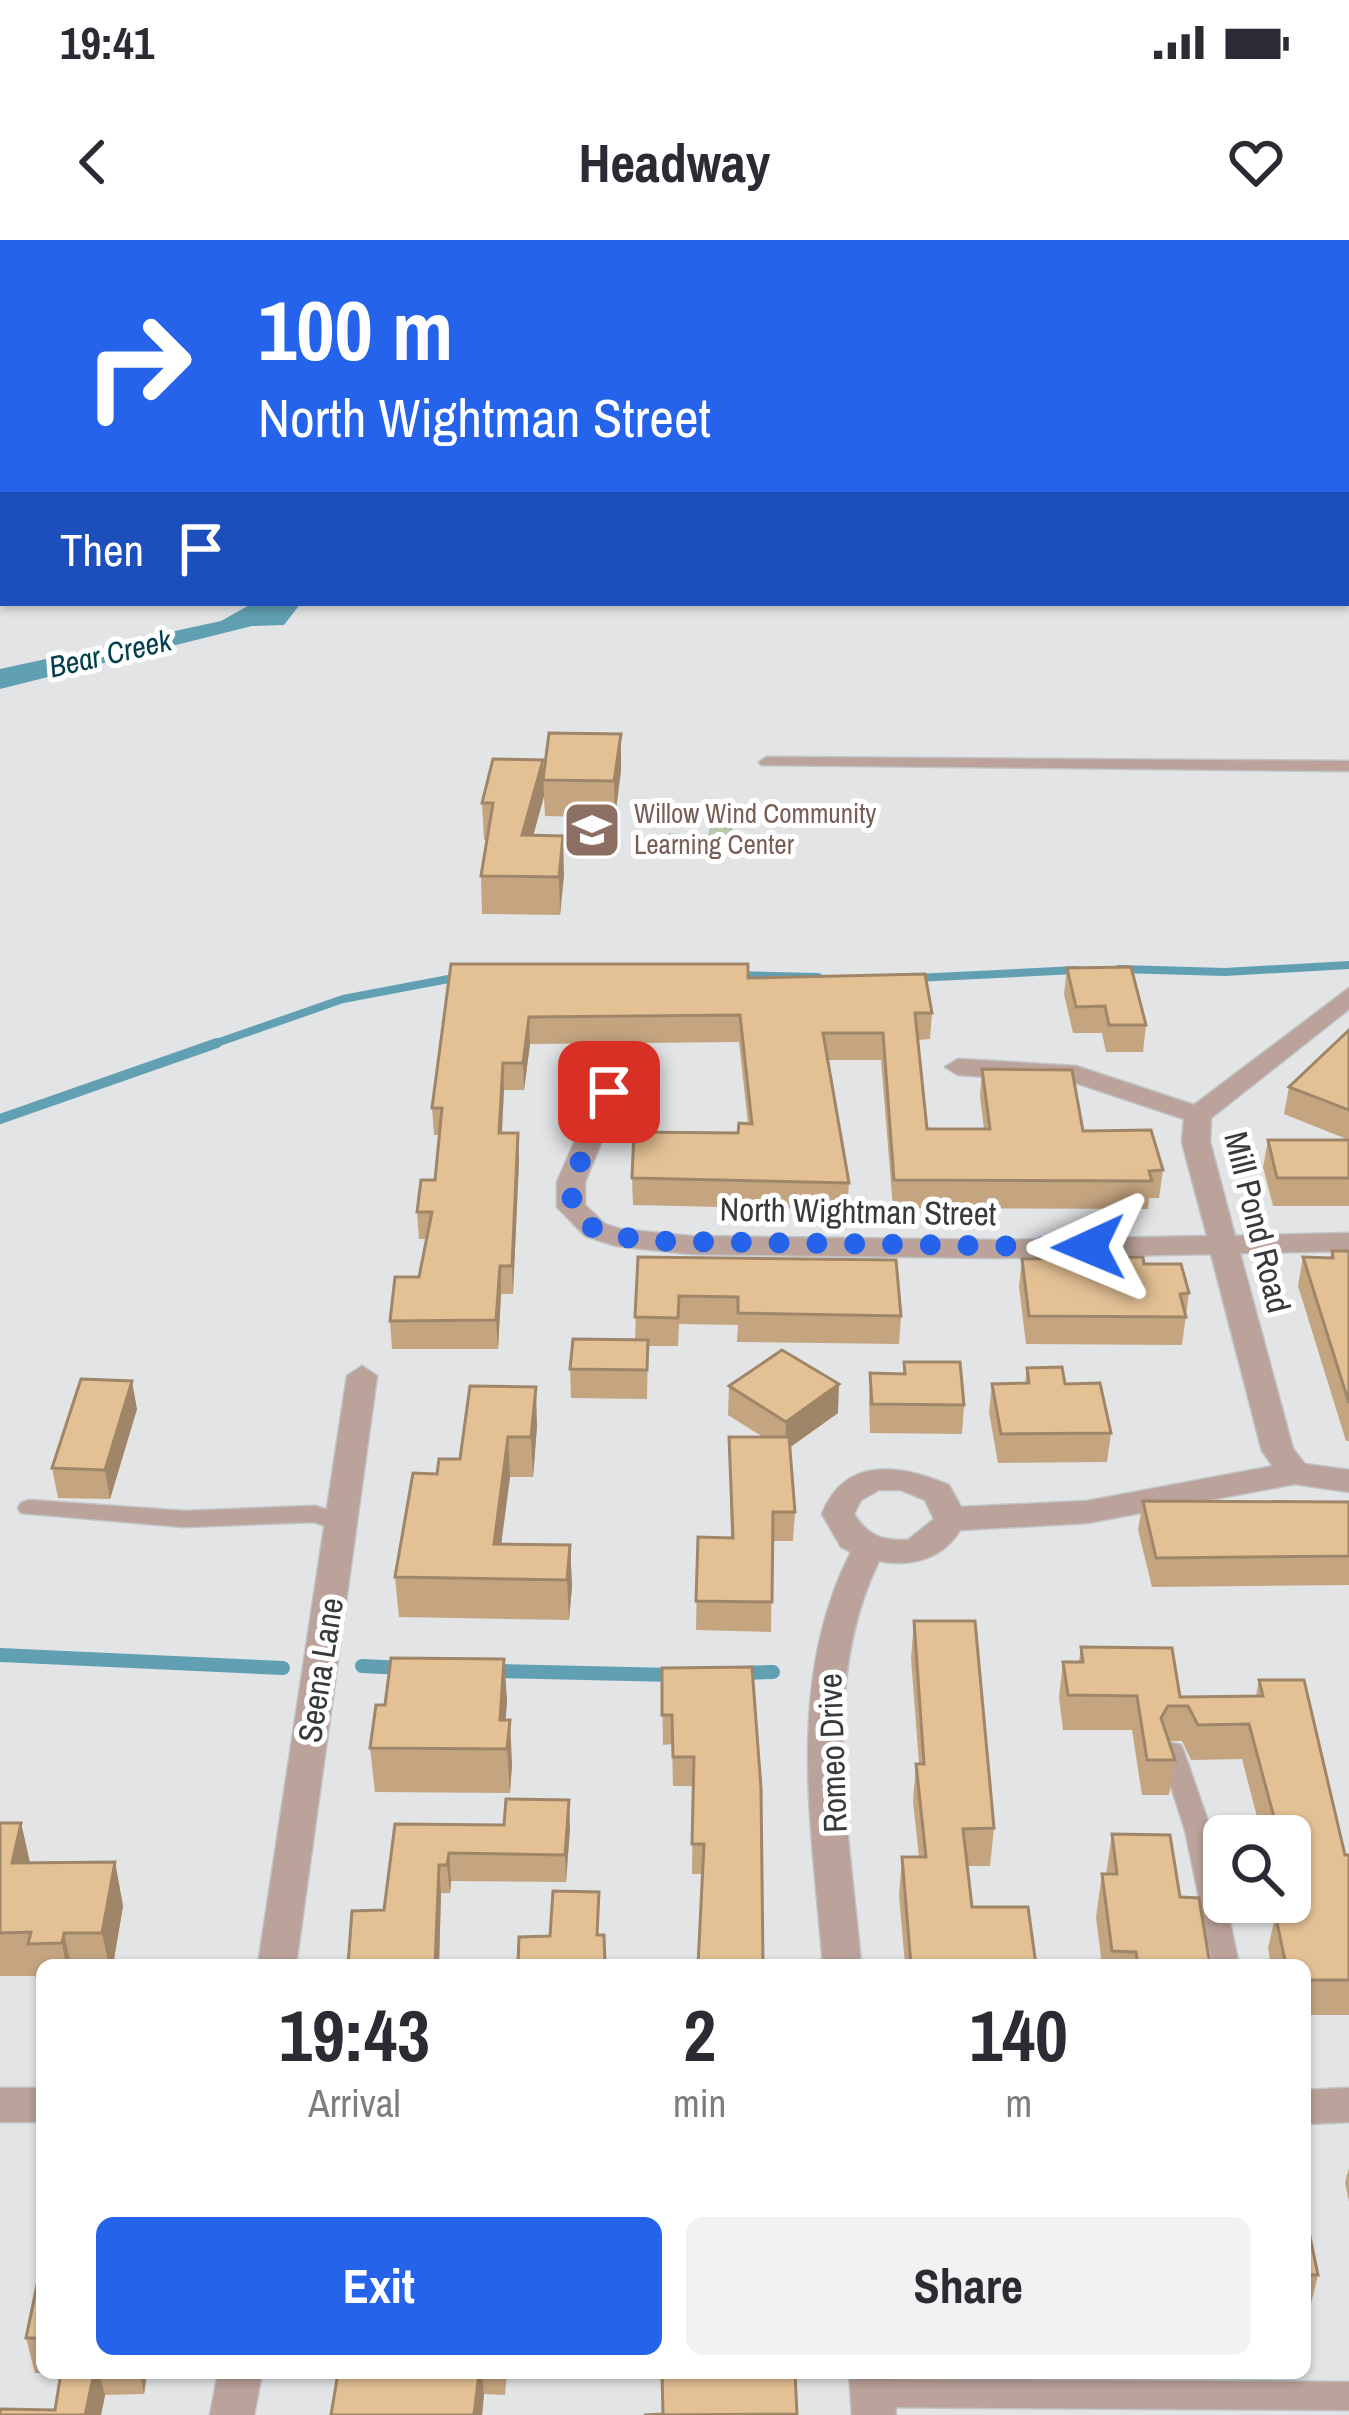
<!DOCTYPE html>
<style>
body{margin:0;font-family:"Archivo Narrow",sans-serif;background:#f2f2f3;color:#2b2b33;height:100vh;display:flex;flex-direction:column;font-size:45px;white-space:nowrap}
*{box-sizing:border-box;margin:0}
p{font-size:39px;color:#7c7c81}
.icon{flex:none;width:66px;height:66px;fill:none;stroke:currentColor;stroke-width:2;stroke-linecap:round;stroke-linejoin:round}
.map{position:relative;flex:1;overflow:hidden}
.details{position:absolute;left:36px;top:1719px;width:1275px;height:420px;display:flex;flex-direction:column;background:#fff;border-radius:18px;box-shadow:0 3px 9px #0004}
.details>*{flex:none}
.top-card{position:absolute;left:0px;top:0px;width:1350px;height:366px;box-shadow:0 3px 9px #0004;background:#2563eb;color:#fff;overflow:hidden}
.tools{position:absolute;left:1203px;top:1575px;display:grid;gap:24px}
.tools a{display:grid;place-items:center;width:108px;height:108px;border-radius:18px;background:#fff;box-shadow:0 3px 9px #0004;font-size:60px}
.pin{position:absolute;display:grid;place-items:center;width:102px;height:102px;color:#fff;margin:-51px;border-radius:24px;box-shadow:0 6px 18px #0006}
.me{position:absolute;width:132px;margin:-66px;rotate:269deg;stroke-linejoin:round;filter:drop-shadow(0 0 9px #0008)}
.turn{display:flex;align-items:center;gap:42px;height:252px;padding:0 60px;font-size:54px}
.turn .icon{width:156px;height:156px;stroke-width:2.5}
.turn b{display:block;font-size:84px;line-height:102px}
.then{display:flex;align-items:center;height:114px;padding:0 60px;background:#0003;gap:24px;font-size:45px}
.eta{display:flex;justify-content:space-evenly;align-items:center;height:204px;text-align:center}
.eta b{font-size:72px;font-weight:800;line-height:84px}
.primary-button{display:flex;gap:24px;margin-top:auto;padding:24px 60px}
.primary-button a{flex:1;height:138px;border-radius:18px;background:#2563eb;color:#fff;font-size:48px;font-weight:800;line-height:138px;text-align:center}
.primary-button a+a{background:#f2f2f3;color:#2b2b33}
.status{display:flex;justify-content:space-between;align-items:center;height:84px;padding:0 60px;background:#fff;direction:ltr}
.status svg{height:33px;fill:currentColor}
header{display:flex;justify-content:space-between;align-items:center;height:156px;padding:0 60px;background:#fff;font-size:54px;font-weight:800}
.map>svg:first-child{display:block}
</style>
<div class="status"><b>19:41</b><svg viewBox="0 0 49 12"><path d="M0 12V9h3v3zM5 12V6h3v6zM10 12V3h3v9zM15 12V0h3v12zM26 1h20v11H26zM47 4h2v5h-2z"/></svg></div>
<header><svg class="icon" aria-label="back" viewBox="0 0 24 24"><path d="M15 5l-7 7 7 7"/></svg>Headway<svg class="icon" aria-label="heart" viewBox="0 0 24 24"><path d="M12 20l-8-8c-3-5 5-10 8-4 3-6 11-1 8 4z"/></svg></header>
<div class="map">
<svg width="1349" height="2175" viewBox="0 0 1349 2175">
<rect width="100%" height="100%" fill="#e2e4e6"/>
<path fill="#b7c8aa" d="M712 579 728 583 736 594 723 618 651 617 669 593 708 596Z"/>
<path fill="#619fb2" d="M253 363H301L284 385 252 386 0 449V429L221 381Z"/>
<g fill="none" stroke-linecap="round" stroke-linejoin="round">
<g stroke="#619fb2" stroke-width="8">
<path d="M1119 729 1225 732 1349 725"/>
<path d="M735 735 818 737"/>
<path d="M915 738 1076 730"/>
<path d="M208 806 343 759 459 737"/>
</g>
<path stroke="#619fb2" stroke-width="10" d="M0 879 217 803"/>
<g stroke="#619fb2" stroke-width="14">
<path d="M0 1415 283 1428"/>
<path d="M362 1426 404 1428"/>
<path d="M494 1431 673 1435"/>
<path d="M740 1433 773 1432"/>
</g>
<defs>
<g id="service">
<path d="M767 517 1349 521V531L761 525 759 522Z"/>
<path d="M29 1260 184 1271 315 1266 341 1274 353 1294 350 1300H334L325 1286 314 1282 184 1287 21 1273 18 1268 21 1263Z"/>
<path d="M1172 1503 1181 1505 1184 1512 1211 1590 1239 1725H1213L1185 1590 1160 1512 1163 1505Z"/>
<path d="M872 2139 1349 2142V2170L872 2167 861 2163 856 2153 861 2143Z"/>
</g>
<g id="minor">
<path d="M1349 748V769L1211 878 1210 902 1235 996 1349 993V1011L1240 1013 1293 1209 1305 1224 1349 1230V1252L1295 1244 1087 1283 960 1290C943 1319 911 1327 879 1321 818 1445 850 1593 861 1725H823C812 1586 785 1441 851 1312L841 1307 822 1274C845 1215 902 1225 949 1245L961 1267 1087 1261 1273 1226 1262 1211 1211 1014 998 1018 690 1014 616 1006 585 996 557 967V942L596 852 609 844 622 852 585 942V965L605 984 620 989 690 996 998 1000 1207 996 1182 902 1184 879 1073 842 958 835 945 827 958 819 1076 826 1194 865ZM879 1250H901L925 1260 934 1279 908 1300C882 1301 868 1296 854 1274L861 1260Z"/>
<path d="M362 1126 377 1136 296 1725H258L347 1136Z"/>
<rect x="0" y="1848" width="42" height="34"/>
<path d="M1349 1848V1882L1305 1884V1850Z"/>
<path d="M218 2133H262L254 2175H210Z"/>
<path d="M849 2133H893L896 2175H852Z"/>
</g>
</defs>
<use href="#service" stroke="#c0c2c4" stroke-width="3"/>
<use href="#minor" stroke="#c0c2c4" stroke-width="3"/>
<use href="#service" fill="#bba29b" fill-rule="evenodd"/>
<use href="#minor" fill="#bba29b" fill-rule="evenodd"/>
</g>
<g fill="#c4a580">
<path d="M621 494V530L615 578 545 576 543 540Z"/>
<path d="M543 520 544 556 533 596 564 634 560 675 482 674 481 636 487 600H484L482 563Z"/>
<path d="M451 724 748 738 932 773 930 799 918 800 927 889H984L980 856 982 829 1083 891 1163 930 1159 958H1149L1148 969 893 968 881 820H828L849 943 847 970 633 965 632 938 738 893 748 884 739 802 530 804 524 850H504L502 893 519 921 513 1054H501L498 1109H392L390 1081 419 1037 426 999H419L417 972 435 940 439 895H434L432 868Z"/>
<path d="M1067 728 1146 785 1143 812H1106L1102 793H1073L1064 754Z"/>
<path d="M1349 790V900L1284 874 1289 847Z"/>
<path d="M1268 900H1349V966H1273L1263 927Z"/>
<path d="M1332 1011H1349V1201H1346L1298 1046 1303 1017 1330 1018Z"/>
<path d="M638 1017 901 1076 899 1104 737 1102 738 1085 679 1084 678 1106H648L647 1159 571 1158 570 1129 635 1100Z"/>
<path d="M1022 1019 1144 1024 1189 1053 1182 1105 1026 1104 1019 1047Z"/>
<path d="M904 1122 964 1165 962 1194 870 1193 869 1162 870 1133 903 1134Z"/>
<path d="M1027 1128 1065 1144 1111 1193 1107 1222 998 1223 989 1172 992 1144 1025 1143Z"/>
<path d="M470 1146 537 1186 533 1237H510L501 1304 570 1305 572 1346 569 1380 399 1377 395 1337 437 1234 460 1219Z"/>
<path d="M729 1146 838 1173 790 1207 795 1272 793 1301H772L771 1392 696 1390 698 1297 731 1298 729 1197H763L728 1175Z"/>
<path d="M137 1169 110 1259 58 1258 52 1228Z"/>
<path d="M1143 1261 1349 1262V1345L1152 1347 1138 1290Z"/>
<path d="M914 1381 994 1588 990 1626H967L972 1667 1036 1725H905L899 1655 902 1617H919L913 1561 916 1524H919L911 1418Z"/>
<path d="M1081 1407 1180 1457 1256 1456 1259 1440 1345 1615H1349V1775H1305V1725H1271L1268 1708 1276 1673 1273 1662H1290V1596H1262L1242 1519 1191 1520 1182 1501H1169L1175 1520 1169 1555H1142L1132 1490H1063L1059 1457 1063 1422H1079Z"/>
<path d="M504 1419 507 1462 505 1480 512 1524 510 1553 375 1552 370 1508 385 1465Z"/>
<path d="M752 1427 702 1634H692L693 1546H673L672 1504 663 1505 662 1428Z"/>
<path d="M0 1583H21L30 1623 115 1622 123 1666 113 1725H42V1748H38L35 1736H0Z"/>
<path d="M395 1584 570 1588 566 1642 451 1641 450 1653H441L439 1725H348L384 1670Z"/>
<path d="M1112 1594 1180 1657 1210 1725H1102L1096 1677 1102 1634H1106Z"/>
<path d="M1349 1928V1962L1345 1942Z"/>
<path d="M1305 1973 1318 2035 1309 2072H1305Z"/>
<path d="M42 2021V2133H35L26 2098Z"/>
<path d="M61 2133H147L144 2154 105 2155 101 2175H0L55 2170Z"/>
<path d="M338 2133H507L505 2155 484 2154 482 2175H331Z"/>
</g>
<g fill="#a08668">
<path d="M621 494V530L615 578 614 541Z"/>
<path d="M543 520 544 556 523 633 522 595Z"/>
<path d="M563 596 564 634 560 675 559 637Z"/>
<path d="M529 777 530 804 524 850 523 823Z"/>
<path d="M503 823 504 850 500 921 499 893Z"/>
<path d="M518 893 519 921 513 1054 512 1026Z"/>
<path d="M500 1026 501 1054 498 1109 496 1080Z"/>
<path d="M132 1141 137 1169 110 1259 105 1230Z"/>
<path d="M839 1144 838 1173 785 1211 786 1182Z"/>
<path d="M536 1147 537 1186 533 1237 531 1197Z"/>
<path d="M508 1197 510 1237 496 1344 494 1304Z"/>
<path d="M570 1305 572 1346 569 1380 567 1340Z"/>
<path d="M504 1419 507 1462 503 1509 500 1480Z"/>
<path d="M510 1480 512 1524 510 1553 507 1509Z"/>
<path d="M569 1560 570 1588 566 1642 565 1615Z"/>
<path d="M21 1583 31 1627 12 1623Z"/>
<path d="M449 1613 451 1641 450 1653 447 1625Z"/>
<path d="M115 1622 123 1666 113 1725H109L102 1693Z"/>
<path d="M439 1625 441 1653 439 1725H435Z"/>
<path d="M64 1693 71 1725H66L62 1703Z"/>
<path d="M94 2133H99L105 2155 101 2175H85Z"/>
<path d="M140 2133H147L144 2154Z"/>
<path d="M479 2133H482L484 2154 482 2175H474Z"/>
</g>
<g fill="#e4c095" stroke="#a08668" stroke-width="3">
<path d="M549 493 621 494 614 541 543 540Z"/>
<path d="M493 519 543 520 522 595 563 596 559 637 481 636 493 563H482Z"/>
<path d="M451 724H748V738L925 734 932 773H915L927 889H990L982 829 1072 830 1083 891 1151 890 1163 930 1149 931 1152 941 894 940 883 793H823L849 943 632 938 634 892 738 893 739 883 752 884 740 775 529 777 523 823H503L499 893H518L512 1026H500L496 1080 390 1081 395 1037H419L432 972H417L421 940H435L442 868H432Z"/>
<path d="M1131 727 1146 785H1109L1105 766 1076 767 1067 728Z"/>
<path d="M1349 790V870L1289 847Z"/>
<path d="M1268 900H1349V938H1277Z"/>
<path d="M1332 1011H1349V1163L1303 1017 1333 1018Z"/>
<path d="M638 1017 896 1020 901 1076 738 1073V1057L679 1056 678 1078 635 1077Z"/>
<path d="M1143 1017 1144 1024H1181L1189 1053 1180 1054 1186 1077 1029 1076 1022 1019Z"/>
<path d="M573 1099 648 1100 647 1130 570 1129Z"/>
<path d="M782 1110 839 1144 786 1182 729 1146Z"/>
<path d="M904 1122H960L964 1165 872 1164 870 1133 905 1134Z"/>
<path d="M1062 1127 1065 1144 1100 1143 1111 1193 1001 1194 992 1144 1029 1143 1027 1128Z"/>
<path d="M81 1139 132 1141 105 1230 52 1228Z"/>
<path d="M470 1146 536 1147 531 1197H508L494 1304 570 1305 567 1340 395 1337 413 1233 437 1234 439 1219H460Z"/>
<path d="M729 1197H789L795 1272H773L772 1362 696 1361 698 1297 733 1298Z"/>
<path d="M1143 1261 1349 1262V1316L1156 1318Z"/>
<path d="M914 1381H975L994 1588 963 1589 972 1667H1028L1036 1725H911L902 1617H926L916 1524H924Z"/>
<path d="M1081 1407 1172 1408 1180 1457 1263 1456 1259 1440H1304L1345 1615H1349V1740H1305V1725H1286L1275 1673H1290L1288 1662H1290V1596H1279L1249 1484 1198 1485 1188 1466H1168L1161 1478 1175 1520H1147L1137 1456 1068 1455 1063 1422H1083Z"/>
<path d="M391 1418 504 1419 500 1480H510L507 1509 370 1508 376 1465H385Z"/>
<path d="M752 1427 761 1548 763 1725H698L704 1604H692L694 1517H673L672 1475H662V1428Z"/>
<path d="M506 1559 569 1560 565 1615 449 1613 447 1625H439L435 1725H348L352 1671 384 1670 395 1584 504 1585Z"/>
<path d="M0 1583H21L12 1623 115 1622 102 1693H64L62 1703 28 1704 31 1692 0 1693Z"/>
<path d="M1112 1594 1170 1595 1180 1657 1199 1658 1210 1725H1138L1136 1712 1112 1711 1102 1634H1117Z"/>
<path d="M553 1651 599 1652 597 1695H604L605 1725H518L519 1697 550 1696Z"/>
<path d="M1305 1973 1318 2035H1305Z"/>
<path d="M42 2021V2098H26Z"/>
<path d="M61 2133H94L85 2175H0V2169L55 2170Z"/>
<path d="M338 2133H479L474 2175H331Z"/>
<path d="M662 2133H795L797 2174 644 2175 663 2174Z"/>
</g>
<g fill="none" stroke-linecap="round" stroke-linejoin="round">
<path stroke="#2563eb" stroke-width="21" stroke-dasharray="0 37.8" d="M609 852 572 942V967L595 990 642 1001 1089 1007"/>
</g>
<defs>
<symbol id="school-square" viewBox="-11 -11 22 22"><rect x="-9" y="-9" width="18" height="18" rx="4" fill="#8d6e63" stroke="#fff"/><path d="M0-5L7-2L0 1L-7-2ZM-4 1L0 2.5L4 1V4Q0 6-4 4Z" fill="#fff"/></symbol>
</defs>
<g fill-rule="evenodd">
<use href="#school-square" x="559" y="557" width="66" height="66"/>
</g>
<g text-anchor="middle" stroke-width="10" stroke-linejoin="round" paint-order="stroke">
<g font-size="27" fill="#785e54" stroke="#fff" text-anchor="start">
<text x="634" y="583">Willow Wind Community<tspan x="634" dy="31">Learning Center</tspan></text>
</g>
<g font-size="30" font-style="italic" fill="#023e4c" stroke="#fff">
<text transform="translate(110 414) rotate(-13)" y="10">Bear Creek</text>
</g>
<g font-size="33" fill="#38393a" stroke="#fff">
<text transform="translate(858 971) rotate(1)" y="12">North Wightman Street</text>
<text transform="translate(1258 982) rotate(76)" y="12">Mill Pond Road</text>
<text transform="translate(320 1430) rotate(-81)" y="12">Seena Lane</text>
<text transform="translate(832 1513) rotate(-92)" y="12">Romeo Drive</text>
</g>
</g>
</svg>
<div class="tools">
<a><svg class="icon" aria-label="search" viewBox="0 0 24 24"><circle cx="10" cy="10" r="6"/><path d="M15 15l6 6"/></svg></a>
</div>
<div class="pin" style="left:609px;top:852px;background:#d93025"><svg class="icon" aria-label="arrive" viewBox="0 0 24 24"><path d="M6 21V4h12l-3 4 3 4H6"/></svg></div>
<svg class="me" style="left:1089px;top:1007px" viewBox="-20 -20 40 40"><path d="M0-17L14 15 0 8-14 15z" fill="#2563eb" stroke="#fff" stroke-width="4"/></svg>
<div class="top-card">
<div class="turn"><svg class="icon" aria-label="right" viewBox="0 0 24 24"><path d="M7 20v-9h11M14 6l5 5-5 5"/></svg><div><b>100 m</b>North Wightman Street</div></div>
<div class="then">Then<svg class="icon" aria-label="arrive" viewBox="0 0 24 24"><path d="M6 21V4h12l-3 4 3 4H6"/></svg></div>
</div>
<section class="details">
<div class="eta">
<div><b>19:43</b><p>Arrival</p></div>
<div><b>2</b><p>min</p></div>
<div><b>140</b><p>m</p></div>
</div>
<div class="primary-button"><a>Exit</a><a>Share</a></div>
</section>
</div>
